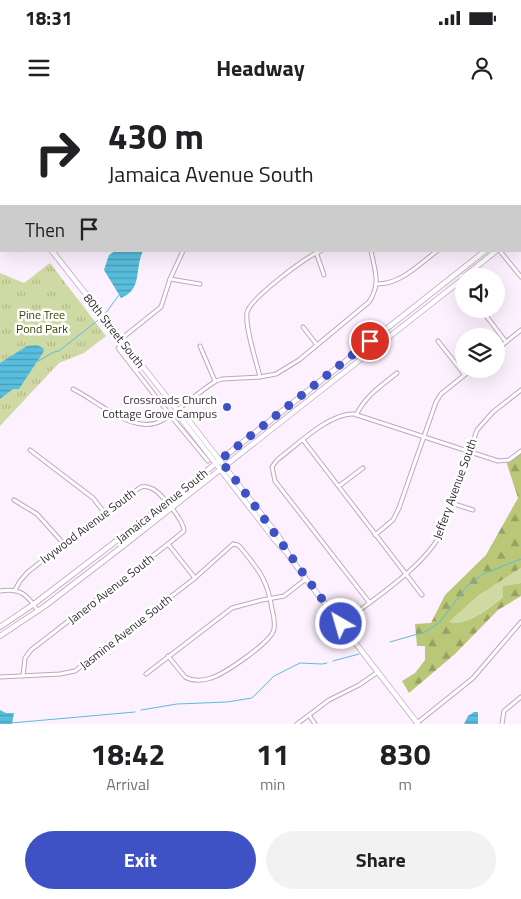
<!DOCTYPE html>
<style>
body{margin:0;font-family:"Titillium Web",sans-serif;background:#f2f2f2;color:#202124;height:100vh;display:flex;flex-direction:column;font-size:19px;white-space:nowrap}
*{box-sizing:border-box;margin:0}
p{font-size:16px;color:#757577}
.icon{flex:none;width:28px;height:28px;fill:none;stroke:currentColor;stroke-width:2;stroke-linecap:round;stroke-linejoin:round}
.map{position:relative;height:624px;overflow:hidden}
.details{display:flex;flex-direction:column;background:#fff;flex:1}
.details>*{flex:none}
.hud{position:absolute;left:0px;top:0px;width:521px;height:152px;box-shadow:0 5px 20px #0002;background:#fff;color:#202124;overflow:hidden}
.fabs{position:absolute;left:455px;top:168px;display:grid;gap:10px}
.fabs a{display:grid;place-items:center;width:50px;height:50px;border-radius:50%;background:#fff;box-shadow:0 5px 20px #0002;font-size:25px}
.pin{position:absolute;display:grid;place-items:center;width:42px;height:42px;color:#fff;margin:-21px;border:2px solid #fff;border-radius:50%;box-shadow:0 1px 5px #0007}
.me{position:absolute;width:55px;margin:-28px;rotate:322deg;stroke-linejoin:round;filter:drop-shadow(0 0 4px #0008)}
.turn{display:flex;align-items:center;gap:18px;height:105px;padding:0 25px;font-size:22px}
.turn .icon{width:65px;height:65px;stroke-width:2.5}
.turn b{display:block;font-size:35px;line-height:42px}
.then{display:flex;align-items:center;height:48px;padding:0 25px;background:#0003;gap:10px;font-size:19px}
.eta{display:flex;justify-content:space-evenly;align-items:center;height:85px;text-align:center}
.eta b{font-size:30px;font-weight:700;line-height:35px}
.cta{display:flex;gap:10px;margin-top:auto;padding:10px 25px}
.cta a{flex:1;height:58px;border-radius:30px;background:#3e52c5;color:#fff;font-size:20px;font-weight:700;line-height:58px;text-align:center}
.cta a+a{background:#f2f2f2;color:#202124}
.status{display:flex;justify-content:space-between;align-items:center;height:35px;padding:0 25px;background:#fff;direction:ltr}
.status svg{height:14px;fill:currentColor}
header{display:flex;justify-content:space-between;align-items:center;height:65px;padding:0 25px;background:#fff;font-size:22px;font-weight:700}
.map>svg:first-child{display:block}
</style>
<div class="status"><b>18:31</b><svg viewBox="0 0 49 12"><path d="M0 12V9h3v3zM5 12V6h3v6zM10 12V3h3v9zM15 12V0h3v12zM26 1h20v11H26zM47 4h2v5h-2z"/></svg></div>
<header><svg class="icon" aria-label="menu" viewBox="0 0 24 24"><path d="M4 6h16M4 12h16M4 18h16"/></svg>Headway<svg class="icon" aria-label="person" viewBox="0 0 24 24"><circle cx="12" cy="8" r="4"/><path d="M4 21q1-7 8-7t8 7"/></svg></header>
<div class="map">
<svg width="521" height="624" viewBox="0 0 521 624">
<defs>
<pattern id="forest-firs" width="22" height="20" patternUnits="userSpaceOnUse" patternTransform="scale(1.25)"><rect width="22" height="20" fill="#b9c777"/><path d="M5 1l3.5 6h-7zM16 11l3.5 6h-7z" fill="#97a262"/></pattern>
<pattern id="park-tufts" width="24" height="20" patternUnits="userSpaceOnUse" patternTransform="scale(1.25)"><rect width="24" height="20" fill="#cfd9a3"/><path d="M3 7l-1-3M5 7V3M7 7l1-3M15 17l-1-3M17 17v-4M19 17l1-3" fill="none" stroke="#b2ba8d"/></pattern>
<pattern id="water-rules" width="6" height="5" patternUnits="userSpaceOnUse" patternTransform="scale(1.25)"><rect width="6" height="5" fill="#58bedd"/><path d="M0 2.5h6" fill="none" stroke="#4a9bb4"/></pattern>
</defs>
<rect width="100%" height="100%" fill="#fef1ff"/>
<path fill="#cfd9a3" d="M521 468V483L503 486V497C488 508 469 526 449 522L479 495Z"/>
<path fill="url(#forest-firs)" d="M521 351V468L479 495 449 522C469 526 489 508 503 497V486L521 483V496L498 510 455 554 409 593 402 581 415 573 425 560V546H417L415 524 431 523 445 495 486 455 518 398 506 361Z"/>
<path fill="url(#park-tufts)" d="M50 163 106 236 84 253 59 263 0 326V173L24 183Z"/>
<g fill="url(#water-rules)">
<path d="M115 151H143C134 170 143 189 121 198L104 170 109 155Z"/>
<path d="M37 245 43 248 44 251 19 289H13L0 299V263L27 246Z"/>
<path d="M0 610 6 613H14L12 624H0Z"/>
<path d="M474 612H478V624H464L468 616Z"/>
</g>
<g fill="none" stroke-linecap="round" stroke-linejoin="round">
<g stroke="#58bedd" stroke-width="1">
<path d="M419 0 420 1"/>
<path d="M270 1 271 0"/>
<path d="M520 43H521"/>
<path d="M105 214 119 195"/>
<path d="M38 261 54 252 59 251 102 217"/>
<path d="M390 542 425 532 440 522 467 486 483 474 521 459"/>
<path d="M333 561 359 554"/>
<path d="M141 610 177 604 227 602 252 598 274 576 300 563 322 564 327 563"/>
<path d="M11 623 135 612"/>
</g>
<defs>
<g id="street">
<path d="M3 0V1"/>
<path d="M146 0 147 1"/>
<path d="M397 0 399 1"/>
<path d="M468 0 469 1"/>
<path d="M112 1 113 0"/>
<path d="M355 1 356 0"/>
<path d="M475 1 476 0"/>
<path d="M0 17 1 16"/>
<path d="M520 85 521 84"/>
<path d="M500 151 521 177"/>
<path d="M316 152 324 175"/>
<path d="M170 179 200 184"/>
<path d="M377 184C401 184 418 165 437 151"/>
<path d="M481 209 506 242"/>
<path d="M303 227 317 245"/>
<path d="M121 239 161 207 170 179 183 151"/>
<path d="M438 241 464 274"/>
<path d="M200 246 215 281"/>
<path d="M118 248 170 315 208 361"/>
<path d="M496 250 521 230"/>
<path d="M260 277C256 260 245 228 247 213 249 199 307 156 321 151"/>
<path d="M73 289C98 301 135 337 163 320 182 308 198 292 216 281L222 279 260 277 276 274 299 260 369 202C381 184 375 171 371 151"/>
<path d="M356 315C367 294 380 287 397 273"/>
<path d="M303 340 422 495"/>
<path d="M30 350 93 398 104 412"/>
<path d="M339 386 363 368"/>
<path d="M14 400 37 414 64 444"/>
<path d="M451 403 473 410"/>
<path d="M375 435 393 420 399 408 436 302 441 294 472 269"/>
<path d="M168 444 195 478"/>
<path d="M15 490 20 481 28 472 104 412 141 387C145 386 149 387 153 389 162 394 184 421 184 431L168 444 31 550 25 558 23 576"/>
<path d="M0 491C20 488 27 494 38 511"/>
<path d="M369 502 275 381 272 367 277 360C296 346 330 312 354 314L498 361 509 360 521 351"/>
<path d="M341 524C372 500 426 466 442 431L477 330 493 312 521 290"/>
<path d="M168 556 185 577C192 581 203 581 211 578 224 574 272 542 274 529 275 522 274 516 272 509 268 481 259 470 241 448L238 445 233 444"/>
<path d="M146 574 232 508 262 500 284 496 306 479"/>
<path d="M0 577 60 574 75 571 195 478 233 444"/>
<path d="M309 615 315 624"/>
<path d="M417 623 473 578 521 522"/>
<path d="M297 624 329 600 359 585 378 572"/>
<path d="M502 624 504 611 521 597"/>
</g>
<g id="secondary">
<path d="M0 85 1 86"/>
<path d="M520 124H521"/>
<path d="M520 133 521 132"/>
<path d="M52 151 177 310 183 313 279 437 289 456 306 479 418 624"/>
<path d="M465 176 496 151"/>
<path d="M177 310 179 316 275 440 285 451"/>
<path d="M0 527 34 504 167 402 485 151"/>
<path d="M0 536 45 506 123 446 464 178"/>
</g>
</defs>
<use href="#street" stroke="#bca8bd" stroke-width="5"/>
<use href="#secondary" stroke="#bca8bd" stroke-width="6"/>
<use href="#street" stroke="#fff" stroke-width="3"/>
<use href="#secondary" stroke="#fff" stroke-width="4.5"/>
</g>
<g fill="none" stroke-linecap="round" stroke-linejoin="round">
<path stroke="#3e52c5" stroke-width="9" stroke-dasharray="0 16.2" d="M341 524C299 470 262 413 220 360L370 241"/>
</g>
<circle fill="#3e52c5" stroke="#fff" stroke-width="2" cx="227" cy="307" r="5"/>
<g text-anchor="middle" stroke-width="5" stroke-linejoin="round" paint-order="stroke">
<g font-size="12" fill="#3a4102" stroke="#fff">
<text x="42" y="219">Pine Tree<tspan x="42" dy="14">Pond Park</tspan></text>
</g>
<g font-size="12" fill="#342c35" stroke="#fff">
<text transform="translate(114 231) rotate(52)" y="4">80th Street South</text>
<text transform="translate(455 389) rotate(-70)" y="4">Jeffery Avenue South</text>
<text transform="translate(162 406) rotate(-38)" y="4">Jamaica Avenue South</text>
<text transform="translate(88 426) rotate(-37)" y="4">Ivywood Avenue South</text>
<text transform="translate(111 489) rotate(-38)" y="4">Janero Avenue South</text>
<text transform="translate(126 532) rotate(-38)" y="4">Jasmine Avenue South</text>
</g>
<g font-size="12" fill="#342c35" stroke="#fff" text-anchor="end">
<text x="217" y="304">Crossroads Church<tspan x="217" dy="14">Cottage Grove Campus</tspan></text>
</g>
</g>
</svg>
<div class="fabs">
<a><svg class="icon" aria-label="sound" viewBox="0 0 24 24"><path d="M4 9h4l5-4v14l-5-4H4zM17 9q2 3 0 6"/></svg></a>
<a><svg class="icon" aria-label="layers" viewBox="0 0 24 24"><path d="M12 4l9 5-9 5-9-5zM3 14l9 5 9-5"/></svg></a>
</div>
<div class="pin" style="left:370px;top:241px;background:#d93025"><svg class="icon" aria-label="arrive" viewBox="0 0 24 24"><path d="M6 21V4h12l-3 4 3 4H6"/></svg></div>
<svg class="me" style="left:341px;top:524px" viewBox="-20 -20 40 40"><circle r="17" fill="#3e52c5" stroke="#fff" stroke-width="3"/><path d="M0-11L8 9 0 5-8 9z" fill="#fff"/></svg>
<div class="hud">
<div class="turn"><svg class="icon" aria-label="right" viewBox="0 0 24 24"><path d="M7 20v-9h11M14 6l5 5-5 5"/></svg><div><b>430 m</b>Jamaica Avenue South</div></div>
<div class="then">Then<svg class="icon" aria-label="arrive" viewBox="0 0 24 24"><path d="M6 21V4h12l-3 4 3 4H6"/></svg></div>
</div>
</div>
<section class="details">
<div class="eta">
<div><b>18:42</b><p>Arrival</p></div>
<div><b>11</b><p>min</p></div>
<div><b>830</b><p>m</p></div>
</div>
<div class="cta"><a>Exit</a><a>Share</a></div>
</section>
